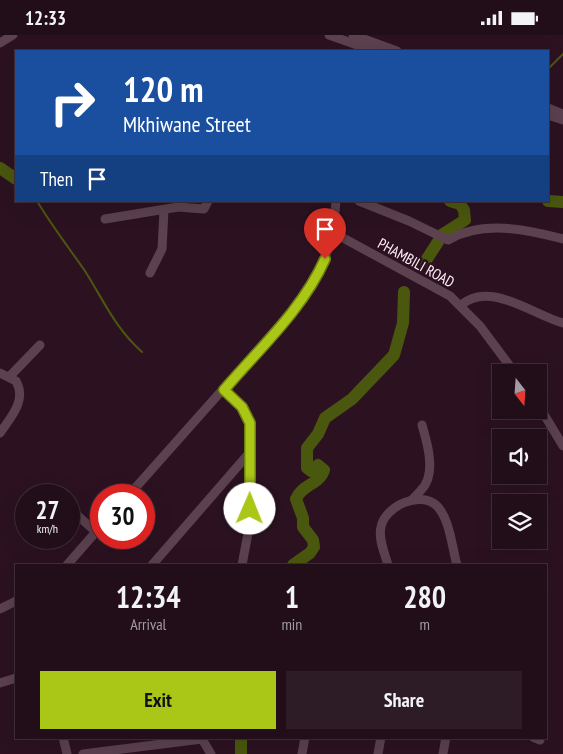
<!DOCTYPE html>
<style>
body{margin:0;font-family:"PT Sans Narrow",sans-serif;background:#2d1c26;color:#f1f3f6;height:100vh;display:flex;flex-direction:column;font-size:19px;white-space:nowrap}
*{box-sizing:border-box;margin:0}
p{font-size:16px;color:#a29ca2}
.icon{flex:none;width:28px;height:28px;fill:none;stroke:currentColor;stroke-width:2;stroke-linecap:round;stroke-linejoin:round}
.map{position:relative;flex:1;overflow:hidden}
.panel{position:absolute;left:15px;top:529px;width:532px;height:175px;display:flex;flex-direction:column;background:#210e19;border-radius:0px;box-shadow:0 5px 20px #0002,0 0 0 1px #3e2e38}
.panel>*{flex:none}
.banner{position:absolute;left:15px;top:15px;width:534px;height:152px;border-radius:0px;box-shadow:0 5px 20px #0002,0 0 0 1px #3e2e38;background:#1a4fa0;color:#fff;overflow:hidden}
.needle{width:32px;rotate:163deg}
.fabs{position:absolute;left:492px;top:329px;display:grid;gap:10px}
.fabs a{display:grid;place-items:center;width:55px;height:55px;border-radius:0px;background:#210e19;box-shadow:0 5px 20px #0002,0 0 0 1px #3e2e38;font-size:25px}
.speed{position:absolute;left:15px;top:449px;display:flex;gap:10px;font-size:25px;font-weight:700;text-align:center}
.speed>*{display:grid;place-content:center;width:65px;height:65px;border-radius:50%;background:#210e19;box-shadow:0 5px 20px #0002,0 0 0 1px #3e2e38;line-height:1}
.speed small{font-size:12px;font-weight:400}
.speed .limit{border:8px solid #d22;background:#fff;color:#111}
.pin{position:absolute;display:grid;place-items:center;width:42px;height:42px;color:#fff;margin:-51px -21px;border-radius:50% 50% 50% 0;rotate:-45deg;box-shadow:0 0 5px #0007}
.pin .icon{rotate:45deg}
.me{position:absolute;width:55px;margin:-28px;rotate:1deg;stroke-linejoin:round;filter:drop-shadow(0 0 4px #0008)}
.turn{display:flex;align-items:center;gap:18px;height:105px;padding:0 25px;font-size:22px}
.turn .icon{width:65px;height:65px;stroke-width:2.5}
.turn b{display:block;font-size:35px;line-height:42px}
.then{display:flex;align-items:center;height:48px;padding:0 25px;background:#0003;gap:10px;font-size:19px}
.eta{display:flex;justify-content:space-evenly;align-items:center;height:85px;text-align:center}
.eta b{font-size:30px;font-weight:600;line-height:35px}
.action{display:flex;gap:10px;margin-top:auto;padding:10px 25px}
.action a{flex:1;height:58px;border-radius:0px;background:#aac717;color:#111;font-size:20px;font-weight:600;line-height:58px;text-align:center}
.action a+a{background:#2d1c26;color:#f1f3f6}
.status{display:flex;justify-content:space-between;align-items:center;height:35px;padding:0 25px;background:#210e19;direction:ltr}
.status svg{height:14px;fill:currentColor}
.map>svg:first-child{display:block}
</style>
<div class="status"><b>12:33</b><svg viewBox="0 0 49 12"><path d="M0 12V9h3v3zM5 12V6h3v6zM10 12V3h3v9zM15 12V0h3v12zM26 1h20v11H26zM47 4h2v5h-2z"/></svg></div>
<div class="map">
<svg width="563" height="719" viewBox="0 0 563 719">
<rect width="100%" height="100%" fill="#2c1221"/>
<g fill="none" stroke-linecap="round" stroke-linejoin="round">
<g stroke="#4a570e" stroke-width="2">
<path d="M548 34 563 19"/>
<path d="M37 166C52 191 69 213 85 236 104 266 115 293 142 317"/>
</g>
<g stroke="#4a570e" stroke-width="12">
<path d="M0 133 16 144"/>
<path d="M548 166 563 167"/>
<path d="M425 227 443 199 465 185 464 175 460 169 450 166"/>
<path d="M293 530 310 518 314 512 313 505 303 492V483L296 464C302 449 319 450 324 435L318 430 311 436 307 433V413L318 399 325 383 352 364 394 320 403 288 404 257"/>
<path d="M241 719V702"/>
</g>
<g stroke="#5c414f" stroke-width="9">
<path d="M329 0 374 16"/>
<path d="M353 0 397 16"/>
<path d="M0 8 13 0"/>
<path d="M548 73 563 79"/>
<path d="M548 80 563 85"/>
<path d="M359 166 409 186 448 205C482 185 526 194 563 204"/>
<path d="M105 184 178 172 204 174 208 166"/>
<path d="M334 198 450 261 480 291 515 338"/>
<path d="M150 238 162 214 164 175"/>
<path d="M461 270C490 245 533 280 563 288"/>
<path d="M0 338 16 346C27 365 11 382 0 398"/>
<path d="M10 341 40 310"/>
<path d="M224 355 242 372 250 388 249 493 242 530"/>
<path d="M539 371 563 411"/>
<path d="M129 460 303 264C326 229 333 207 336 166"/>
<path d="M412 465C416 460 422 455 425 450 435 434 427 407 422 390"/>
<path d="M69 473 96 497"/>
<path d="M67 530 101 491"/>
<path d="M152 530 251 416"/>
<path d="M388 530C385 519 378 504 381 492 385 471 420 455 437 471 450 484 452 513 457 530"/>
<path d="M0 574 16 566"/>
<path d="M0 648 16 643"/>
<path d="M63 702 67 719"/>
<path d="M533 702 540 705"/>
<path d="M202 704 211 719"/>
<path d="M83 719 202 704"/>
<path d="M302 719 305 702"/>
<path d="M378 719 381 702"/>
<path d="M443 719 446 702"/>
</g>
</g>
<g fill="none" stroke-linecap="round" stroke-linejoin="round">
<defs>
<path id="route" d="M250 474V388L242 372 224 355C259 314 303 274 325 224"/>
</defs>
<use href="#route" stroke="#6e810f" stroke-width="12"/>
<use href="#route" stroke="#aac717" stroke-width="9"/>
</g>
<g text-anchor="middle" stroke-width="5" stroke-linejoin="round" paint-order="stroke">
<g font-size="15" fill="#ffecf5" stroke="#2c1221">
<text transform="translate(416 228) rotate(29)" y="5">PHAMBILI ROAD</text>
</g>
</g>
</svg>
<div class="fabs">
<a><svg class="needle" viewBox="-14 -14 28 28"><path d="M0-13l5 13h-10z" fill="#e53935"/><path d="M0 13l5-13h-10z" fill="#a29ca2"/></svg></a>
<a><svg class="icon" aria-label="sound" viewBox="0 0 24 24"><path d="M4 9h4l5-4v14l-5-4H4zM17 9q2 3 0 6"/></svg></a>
<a><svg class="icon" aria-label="layers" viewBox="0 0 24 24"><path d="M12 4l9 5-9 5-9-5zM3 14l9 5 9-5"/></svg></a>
</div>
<div class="speed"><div>27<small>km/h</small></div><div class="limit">30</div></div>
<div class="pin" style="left:325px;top:224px;background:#d93025"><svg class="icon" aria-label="arrive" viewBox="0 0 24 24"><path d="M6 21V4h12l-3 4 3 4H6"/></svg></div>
<svg class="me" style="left:250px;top:474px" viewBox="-20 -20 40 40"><circle r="19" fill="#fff"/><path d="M0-13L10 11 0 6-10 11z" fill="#aac717"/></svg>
<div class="banner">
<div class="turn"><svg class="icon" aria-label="right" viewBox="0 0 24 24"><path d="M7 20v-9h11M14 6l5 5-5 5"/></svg><div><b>120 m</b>Mkhiwane Street</div></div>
<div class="then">Then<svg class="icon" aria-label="arrive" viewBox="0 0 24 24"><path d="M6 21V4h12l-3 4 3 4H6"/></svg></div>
</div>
<section class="panel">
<div class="eta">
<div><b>12:34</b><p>Arrival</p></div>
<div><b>1</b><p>min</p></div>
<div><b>280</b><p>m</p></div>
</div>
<div class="action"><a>Exit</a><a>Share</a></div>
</section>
</div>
